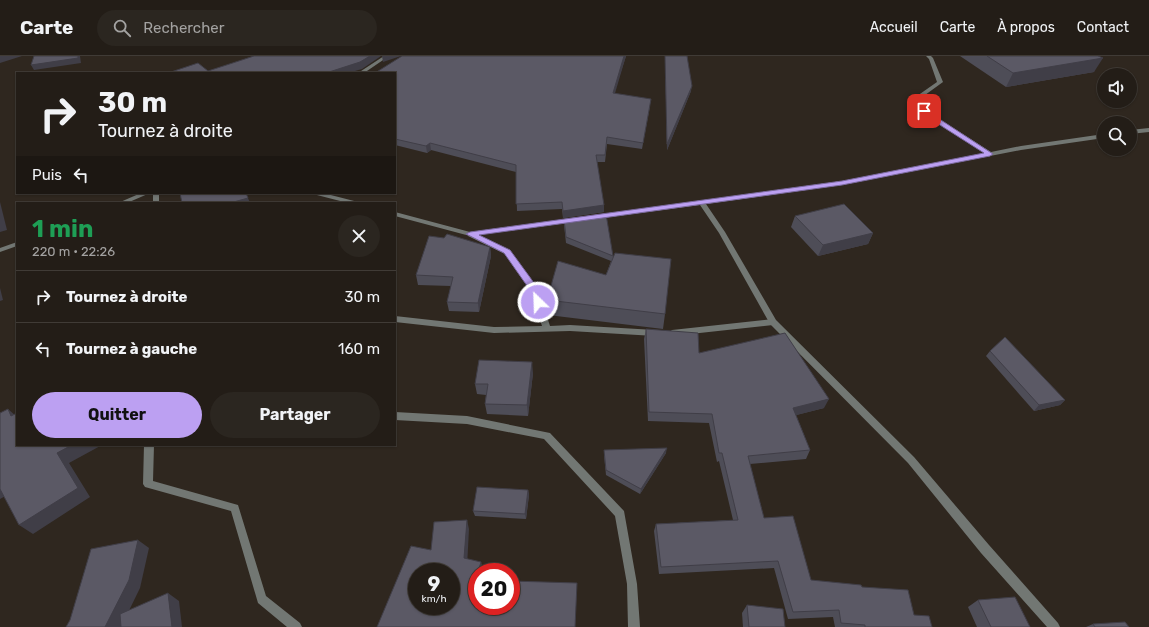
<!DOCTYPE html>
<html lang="fr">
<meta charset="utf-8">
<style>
body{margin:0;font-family:Rubik,sans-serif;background:#2b2620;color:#f1f3f6;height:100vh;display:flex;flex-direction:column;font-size:15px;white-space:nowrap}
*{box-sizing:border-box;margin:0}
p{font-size:13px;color:#a3a2a1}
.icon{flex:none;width:22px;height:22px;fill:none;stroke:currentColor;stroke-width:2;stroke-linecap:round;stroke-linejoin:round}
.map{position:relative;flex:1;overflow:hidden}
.sheet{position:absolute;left:16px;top:146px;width:380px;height:244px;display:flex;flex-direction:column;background:#231d17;border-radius:0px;box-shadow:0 1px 3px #0004,0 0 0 1px #403b36}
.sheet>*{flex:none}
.hud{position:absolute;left:16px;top:16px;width:380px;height:122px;border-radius:0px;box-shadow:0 1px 3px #0004,0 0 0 1px #403b36;background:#231d17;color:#f1f3f6;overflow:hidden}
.tools{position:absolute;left:1097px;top:12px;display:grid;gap:8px}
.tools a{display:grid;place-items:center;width:40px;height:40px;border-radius:50%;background:#231d17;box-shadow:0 1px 3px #0004,0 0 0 1px #403b36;font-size:20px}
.speed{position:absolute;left:408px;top:507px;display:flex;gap:8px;font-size:20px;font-weight:700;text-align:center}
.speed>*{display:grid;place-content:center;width:52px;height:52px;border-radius:50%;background:#231d17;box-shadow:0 1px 3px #0004,0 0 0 1px #403b36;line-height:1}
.speed small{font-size:10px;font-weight:400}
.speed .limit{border:6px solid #d22;background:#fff;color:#111}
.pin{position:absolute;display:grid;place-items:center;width:34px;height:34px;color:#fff;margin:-17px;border-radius:8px;box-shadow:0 2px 6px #0006}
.me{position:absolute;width:44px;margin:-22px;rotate:336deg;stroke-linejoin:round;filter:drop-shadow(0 0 3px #0008)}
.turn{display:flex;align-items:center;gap:14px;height:84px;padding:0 16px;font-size:18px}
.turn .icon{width:52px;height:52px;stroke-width:2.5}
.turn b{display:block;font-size:28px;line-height:34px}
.then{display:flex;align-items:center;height:38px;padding:0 16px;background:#0003;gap:8px;font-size:15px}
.round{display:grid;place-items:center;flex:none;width:42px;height:42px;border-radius:21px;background:#2b2620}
.summary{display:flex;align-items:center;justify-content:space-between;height:68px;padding:0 16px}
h1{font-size:24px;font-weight:700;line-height:30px;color:#1e9e55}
.primary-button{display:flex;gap:8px;margin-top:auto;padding:8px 16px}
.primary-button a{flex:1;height:46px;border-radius:24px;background:#bca0f2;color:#111;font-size:16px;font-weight:700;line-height:46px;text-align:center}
.primary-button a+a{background:#2b2620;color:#f1f3f6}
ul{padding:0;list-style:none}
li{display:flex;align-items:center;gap:12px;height:52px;padding:0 16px;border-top:1px solid #403b36}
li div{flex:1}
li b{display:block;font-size:15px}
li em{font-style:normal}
header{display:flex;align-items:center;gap:24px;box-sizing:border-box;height:56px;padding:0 20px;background:#231d17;border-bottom:1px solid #403b36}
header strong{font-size:19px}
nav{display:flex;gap:22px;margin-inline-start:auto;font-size:14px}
.search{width:280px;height:36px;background:#2b2620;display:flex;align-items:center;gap:10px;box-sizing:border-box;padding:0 14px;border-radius:22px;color:#a3a2a1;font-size:15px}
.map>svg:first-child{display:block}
</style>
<header>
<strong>Carte</strong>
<div class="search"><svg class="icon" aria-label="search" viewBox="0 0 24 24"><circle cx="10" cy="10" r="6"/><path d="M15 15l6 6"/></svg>Rechercher</div>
<nav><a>Accueil</a><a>Carte</a><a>À propos</a><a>Contact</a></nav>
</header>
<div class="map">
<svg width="1149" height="571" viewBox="0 0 1149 571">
<rect width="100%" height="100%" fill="#2f271f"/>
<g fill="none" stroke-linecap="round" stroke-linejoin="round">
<g fill="#727773" fill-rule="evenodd">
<path d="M468 176H472L509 194 538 233 550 270 570 269 655 274 659 277 655 280 570 275 494 277 395 266V260L494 271 542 270 530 234 505 198 468 180Z"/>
<path d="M773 263 777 266 773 269 672 280 668 277 672 274Z"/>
</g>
<g fill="#727773" fill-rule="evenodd">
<path d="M384 0H389L364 17H358Z"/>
<path d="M926 0H931L933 2 943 26 914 47 991 96 1021 90 1104 78V82L1021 94 842 129 706 148 725 176 776 264 914 401 989 489 1058 567 1060 571H1047L981 497 908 407 770 268 719 177 700 149 595 163 592 161 595 159 842 125 985 97 907 47 937 26 929 3Z"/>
<path d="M1149 72V76L1130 78V74Z"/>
<path d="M141 137H150L127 147H118Z"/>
<rect x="153" y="137" width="6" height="10"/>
<path d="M312 137H323L358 146 359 147H348L313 138Z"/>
<path d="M395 156 470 176 574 162 577 164 574 166 470 180 395 160Z"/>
<path d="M17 186V190L0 196V192Z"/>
<path d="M395 356 467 360 550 377 624 455 637 528 640 571H628L627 528 615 460 544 383 467 368 395 364Z"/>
<path d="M144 389H154L153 425 238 449 266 540 300 567 302 571H287L258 547 231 455 145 431 143 428Z"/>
</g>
</g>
<g fill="#4e4d57">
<path d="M402 0H626L614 37 650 50 642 93 607 88 605 106H597L604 156 563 162 562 153 517 155 516 116 431 94 427 97 395 89V17Z"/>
<path d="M665 0H687L691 35 667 94Z"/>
<path d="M960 0H1098L1094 16 1006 31Z"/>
<path d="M795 160 873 177 868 188 818 200 791 171Z"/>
<path d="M564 163 613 200 665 258 663 273 548 259 547 244 606 219 611 205 566 187 564 169Z"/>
<path d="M490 191 491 200 479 256 449 255 447 246 451 230 418 229 416 219Z"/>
<path d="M646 273 824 352 796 359 810 394 806 403 750 408 764 462 811 524 862 531 914 559 932 571H835L833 561 788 563 774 512 659 518 654 475 656 468 733 464 719 405 717 406 709 367 648 365 644 283Z"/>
<path d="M990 295 1065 344 1060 349 1034 355 986 300Z"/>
<path d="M533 317 528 360 487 358 485 348 486 339 477 338 475 328Z"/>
<path d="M604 394 666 397 640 438 606 419 604 399Z"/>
<path d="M528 434 529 439 526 463 475 460 473 455Z"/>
<path d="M978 544 1030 571H977L968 551Z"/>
<path d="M747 549 785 571H743L742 557Z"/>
<path d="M1093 568 1129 571H1086Z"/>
</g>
<g fill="#403e47">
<path d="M0 0H22L0 7Z"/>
<path d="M78 0H80L81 7 34 14 31 9Z"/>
<path d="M370 0H381L362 13 348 17H326Z"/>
<path d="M382 0H401L383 6Z"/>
<path d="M624 0H626L613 44V37Z"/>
<path d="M1103 2 1094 16 1006 31 1013 17Z"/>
<path d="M692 30 691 35 667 94V88Z"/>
<path d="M430 87 431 94 427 97 426 90Z"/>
<path d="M246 137 250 147H230Z"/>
<path d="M0 146 7 174 0 176Z"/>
<path d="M604 149V156L563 162V155Z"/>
<path d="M873 177 868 188 818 200 823 189Z"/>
<path d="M490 191 491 200 479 256 478 247Z"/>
<path d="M0 232 3 244 0 245Z"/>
<path d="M532 306 533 317 528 360 527 349Z"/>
<path d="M829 343 824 352 789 361 793 352Z"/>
<path d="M1065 344 1060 349 1034 355 1039 349Z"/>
<path d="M8 353 17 361 11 360Z"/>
<path d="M72 389H102L69 407 90 441 33 478 19 469 57 397Z"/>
<path d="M667 392 666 397 640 438 641 433Z"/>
<path d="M0 430 11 437 0 443Z"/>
<path d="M528 434 529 439 526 463 525 458Z"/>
<path d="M467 464 469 473 467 511 464 502Z"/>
<path d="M138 484 149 492 140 532 121 571H105Z"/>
<path d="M481 506 484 514 483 516H478Z"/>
<path d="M168 537 179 545 182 571H172Z"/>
</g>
<g fill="#5b5965" stroke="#403e47" fill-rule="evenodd">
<path d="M34 0H78V2L31 9Z"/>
<path d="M254 0H370L360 6 326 17H168L198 7 208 15Z"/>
<path d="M402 0H624L613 37 651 43 643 87 607 81 605 99H596L604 149 563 155 562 146 516 148V109L430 87 426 90 395 83V17H375Z"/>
<path d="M665 0H687L692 30 667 88Z"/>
<path d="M987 0H1098L1103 2 1013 17Z"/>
<path d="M180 137H246L248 142 230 147H182Z"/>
<path d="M844 148 873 177 823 189 795 160Z"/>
<path d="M606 158 613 200 566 181 564 163Z"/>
<path d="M447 178 490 191 478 247 447 246 453 221 416 219 429 180 444 182Z"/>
<path d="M615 197 671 203 665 258 547 244 558 205 606 219Z"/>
<path d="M646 273 698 277 699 297 785 277 829 343 793 352 810 394 748 400 764 462 793 460 811 524 861 529 862 531 908 534 914 559 929 560 932 571H865V569L841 567 839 554 793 556 778 505 661 511 656 468 738 464 722 397H719L712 358 649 356Z"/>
<path d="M1005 281 1065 344 1039 349 990 295Z"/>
<path d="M479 304 532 306 527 349 485 348 488 328H475Z"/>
<path d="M8 353 11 360 17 357V389H72L57 397 78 432 19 469 0 433V357Z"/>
<path d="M667 392 641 433 606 414 604 394Z"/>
<path d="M477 431 528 434 525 458 473 455Z"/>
<path d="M467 464 464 502 481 506 478 516H477V519L475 524H477V550H511V525L577 527 575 571H377L411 490 431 494 434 466ZM417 516H451V550H417Z"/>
<path d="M138 484 129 524 105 571H66L70 564 91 493Z"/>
<path d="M168 537 172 571H121L120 558Z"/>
<path d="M1015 541 1030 571H991L978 544Z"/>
<path d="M747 549 783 553 785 571H749Z"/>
<path d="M1125 566 1129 571H1095L1093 568Z"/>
</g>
<path fill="#bca0f2" stroke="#7a689d" d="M924 53 993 98 990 100 842 129 479 179 510 194 537 231 542 246 538 249H535L530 234 504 197 466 178 470 176 842 125 984 97 921 57V55Z"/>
</svg>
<div class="tools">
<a><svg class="icon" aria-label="sound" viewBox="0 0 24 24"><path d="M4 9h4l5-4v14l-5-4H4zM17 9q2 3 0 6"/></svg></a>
<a><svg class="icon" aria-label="search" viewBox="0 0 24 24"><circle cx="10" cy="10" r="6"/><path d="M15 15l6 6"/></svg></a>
</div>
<div class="speed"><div>9<small>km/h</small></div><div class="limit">20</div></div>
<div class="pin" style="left:924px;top:55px;background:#d93025"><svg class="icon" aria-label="arrive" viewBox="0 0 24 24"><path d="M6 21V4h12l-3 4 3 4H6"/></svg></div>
<svg class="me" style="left:538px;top:246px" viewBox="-20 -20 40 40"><circle r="17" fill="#bca0f2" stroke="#fff" stroke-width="3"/><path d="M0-11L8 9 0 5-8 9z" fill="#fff"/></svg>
<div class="hud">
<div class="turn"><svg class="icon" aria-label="right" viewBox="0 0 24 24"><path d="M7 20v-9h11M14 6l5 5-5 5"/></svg><div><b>30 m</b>Tournez à droite</div></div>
<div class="then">Puis<svg class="icon" aria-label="left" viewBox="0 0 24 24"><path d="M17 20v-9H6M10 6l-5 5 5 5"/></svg></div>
</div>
<section class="sheet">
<div class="summary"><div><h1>1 min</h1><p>220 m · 22:26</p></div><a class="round"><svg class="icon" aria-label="close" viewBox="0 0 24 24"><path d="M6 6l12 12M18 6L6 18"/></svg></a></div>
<ul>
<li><svg class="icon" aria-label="right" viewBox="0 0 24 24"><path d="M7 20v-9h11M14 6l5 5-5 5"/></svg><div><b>Tournez à droite</b></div><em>30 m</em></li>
<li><svg class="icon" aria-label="left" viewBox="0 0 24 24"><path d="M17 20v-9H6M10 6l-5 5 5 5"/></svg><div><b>Tournez à gauche</b></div><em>160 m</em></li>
</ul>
<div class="primary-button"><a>Quitter</a><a>Partager</a></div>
</section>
</div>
